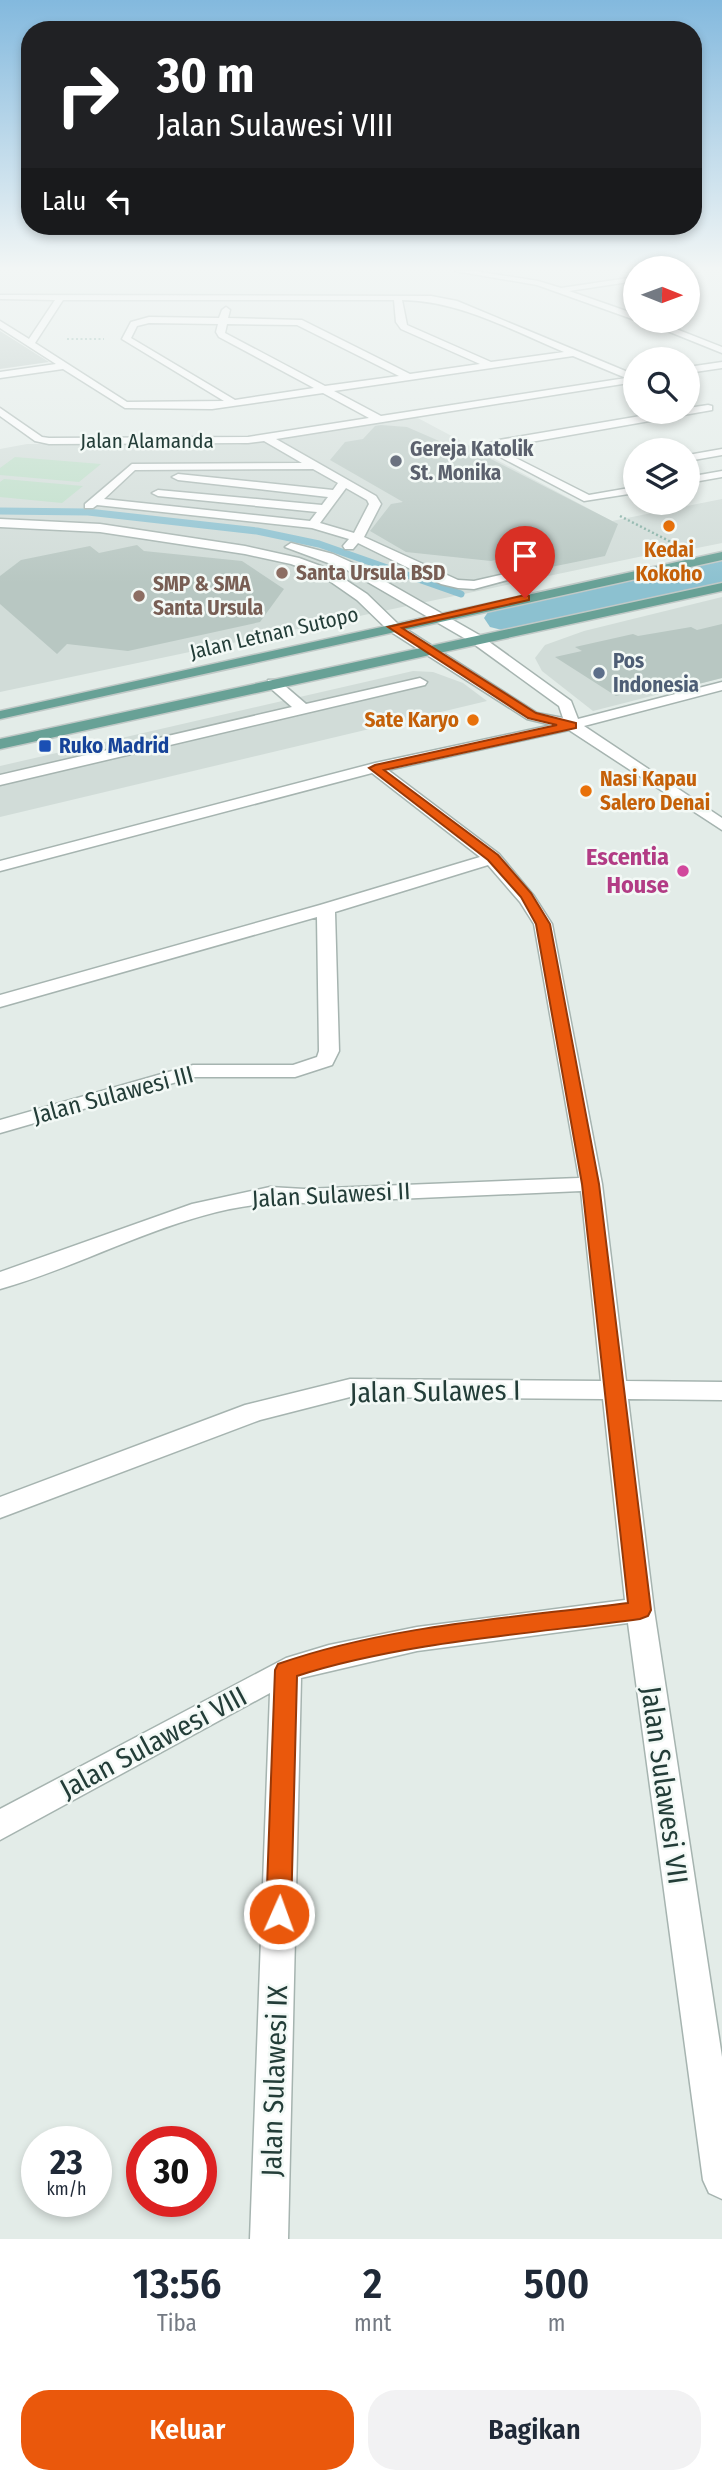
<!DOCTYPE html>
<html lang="id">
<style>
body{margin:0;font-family:"Fira Sans Condensed",sans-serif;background:#f2f2f3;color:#1f2937;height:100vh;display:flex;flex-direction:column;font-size:26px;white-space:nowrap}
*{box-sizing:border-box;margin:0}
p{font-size:23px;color:#747a83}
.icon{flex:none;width:38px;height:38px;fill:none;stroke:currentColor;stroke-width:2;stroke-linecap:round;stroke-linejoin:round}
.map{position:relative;height:2239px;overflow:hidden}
.drawer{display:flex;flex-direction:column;background:#fff;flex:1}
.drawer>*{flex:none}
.hud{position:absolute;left:21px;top:21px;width:681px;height:214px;border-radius:28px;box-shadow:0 4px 10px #0003;background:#202124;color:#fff;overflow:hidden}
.needle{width:46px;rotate:91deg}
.fabs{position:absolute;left:623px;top:256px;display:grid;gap:14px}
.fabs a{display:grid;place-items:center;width:77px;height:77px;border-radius:50%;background:#fff;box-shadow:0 4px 10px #0003;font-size:35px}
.speed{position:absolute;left:21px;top:2126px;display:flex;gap:14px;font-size:35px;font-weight:700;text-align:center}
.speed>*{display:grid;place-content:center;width:91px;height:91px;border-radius:50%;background:#fff;box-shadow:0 4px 10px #0003;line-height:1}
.speed small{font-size:18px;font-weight:400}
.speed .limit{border:10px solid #d22;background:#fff;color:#111}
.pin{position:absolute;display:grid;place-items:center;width:60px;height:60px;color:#fff;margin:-72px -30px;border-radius:50% 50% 50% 0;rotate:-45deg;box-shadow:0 0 7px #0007}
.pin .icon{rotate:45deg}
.me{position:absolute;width:77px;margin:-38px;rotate:2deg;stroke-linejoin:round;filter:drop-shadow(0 0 5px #0008)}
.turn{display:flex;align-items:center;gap:24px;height:147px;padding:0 21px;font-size:32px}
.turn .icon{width:91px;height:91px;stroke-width:2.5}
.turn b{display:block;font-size:49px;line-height:60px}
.then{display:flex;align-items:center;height:66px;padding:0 21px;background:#0003;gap:14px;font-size:26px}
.eta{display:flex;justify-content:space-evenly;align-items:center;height:119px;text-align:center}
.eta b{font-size:42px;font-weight:600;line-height:49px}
.cta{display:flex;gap:14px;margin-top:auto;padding:14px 21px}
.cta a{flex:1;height:80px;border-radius:28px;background:#ea580c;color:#fff;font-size:28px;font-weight:600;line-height:80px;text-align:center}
.cta a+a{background:#f2f2f3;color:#1f2937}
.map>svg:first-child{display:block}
</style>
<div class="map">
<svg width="722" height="2239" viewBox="0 0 722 2239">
<rect width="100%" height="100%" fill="#e3ece8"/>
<g fill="#d1dcd8">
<path d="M416 417 612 521 722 499V543L692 549 667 551 0 692V449L27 444 239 445Z"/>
<path d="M722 597V678L593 711 542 671 535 658 545 645 584 631Z"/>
<path d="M413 671 433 672 463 683 487 701 0 817V766Z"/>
</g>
<g fill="#bcddc7">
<path d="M15 457 101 464 79 482 0 475V468Z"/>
<path d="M4 479 83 486 62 503 0 497V482Z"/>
</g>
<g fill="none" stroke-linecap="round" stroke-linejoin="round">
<path stroke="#8cc1d0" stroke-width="7" d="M0 511 88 512 257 531 319 544 461 594"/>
<path fill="#8cc1d0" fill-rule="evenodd" d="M722 559V585L506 631 490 627 484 618 490 609 506 605Z"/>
</g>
<g fill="#b8c7c2">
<path d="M0 331 49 362 0 369Z"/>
<path d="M381 425 407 427 476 457 483 455 618 524 605 556 551 567 526 553 491 561 406 552 370 531 391 504 403 502 330 460 345 442 363 439 375 426Z"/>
<path d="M137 545 144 551 242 561 284 589 260 622 128 651 67 644 57 654 0 604V576L21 560 90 546 99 553Z"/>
<path d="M722 624V678L655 695 645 689 616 696 555 657 582 651 575 647 633 634 638 636 691 627 697 630Z"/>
</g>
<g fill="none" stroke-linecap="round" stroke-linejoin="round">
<defs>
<g id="minor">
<path d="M455 271H474L538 281 561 288 635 277V281L569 291 635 314V320L537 285Z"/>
<path d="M0 295 431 296 457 301 635 375V382L276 439 376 496 381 504 364 537 458 580 474 581 539 566 545 570 474 589 458 588 441 584 358 543 353 549H345L343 546 349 539 312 528 97 505 93 508H85V504L132 464 302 463 264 441 248 443 49 444 35 441 0 416V408L42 437 49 438 248 437 369 418 323 393 212 409 125 408 63 369 0 378V372L56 364 0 328V321L29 339 55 300 0 299ZM63 300H394L396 322 401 329 480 364 410 374 302 320 228 318 230 310 226 307 222 310 219 318 149 317 131 322 122 339 224 401 127 402 35 343ZM402 300C460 301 511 330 564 352L491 362 407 325ZM149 323 218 324 216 332 219 337 314 388 235 400 131 338 137 326ZM227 324 297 325 399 376 325 386 225 333ZM573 356 626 378 381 416 334 391ZM313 469 338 483 333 490 178 474 172 477 178 480 328 497 322 505 158 490 152 493 158 496 317 512 310 521 104 499 135 470ZM346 488 367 500 369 504 354 533 320 523Z"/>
<path d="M640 320H653L722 347V353Z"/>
<path d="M722 362V368L688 373V367Z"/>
<path d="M708 405 712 406V410L496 448 589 495 635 487V493L584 501 485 449 487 444 499 440 670 411H688V408Z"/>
<path d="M722 449V455L688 461V455Z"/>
<path d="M722 471V477L688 483V477Z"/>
<path d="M0 519 100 524 245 546 299 558 329 569 367 594 398 624 537 713 563 718 559 706 471 642 347 570 285 547 291 543 333 554 355 564 481 636 571 701 578 719 722 682V690L584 726 722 818V830L569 730 388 770 499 854 534 896 552 924 602 1184 626 1381 722 1382V1400L628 1399 654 1610 722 2057V2199L709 2193 703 2180 628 1623 417 1651 301 1678 288 2239H250L270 1693 0 1840V1809L286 1658 329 1645 417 1627 625 1600 603 1399 350 1397 260 1420 0 1518V1497L245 1405 350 1379 601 1381 581 1191 304 1203C198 1197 100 1261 0 1289V1272L192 1204 270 1187 304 1189 579 1178 534 924 520 902 488 865 335 912 339 1051 332 1065 295 1077H194L0 1133V1120L193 1065H293L317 1057 319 1051 317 917 0 1007V995L320 905 480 857 372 773 0 871V861L375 763 552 725 527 719 388 630 357 600 321 575 291 564 245 554 100 532 0 527Z"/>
<path d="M420 678 427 682 425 685 0 785V775L292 707 268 686V680H278L306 704Z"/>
</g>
<g id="major">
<path d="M722 552V560L0 719V711Z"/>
<path d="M722 583V591L0 749V739Z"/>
</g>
</defs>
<use href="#minor" stroke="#a6b4b0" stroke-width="3"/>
<use href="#major" stroke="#c1c9c7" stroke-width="3"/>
<path stroke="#84afa4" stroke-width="2" stroke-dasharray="2 2.5" stroke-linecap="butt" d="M67 339H104"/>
<path stroke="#84afa4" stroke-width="2.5" stroke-dasharray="2 2.5" stroke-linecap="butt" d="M620 516 671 542"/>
<use href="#minor" fill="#fff" fill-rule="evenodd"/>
<use href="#major" fill="#68a196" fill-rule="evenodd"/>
</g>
<linearGradient id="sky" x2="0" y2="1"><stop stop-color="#83b9de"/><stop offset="0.46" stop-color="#f2f6f5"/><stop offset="1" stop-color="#f2f6f5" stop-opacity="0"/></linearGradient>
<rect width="722" height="584" fill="url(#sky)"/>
<path fill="#ea580c" stroke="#983908" stroke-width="2" d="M525 595 529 596V600L402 628 536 713 576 723V728L384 770 498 855 531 893 550 924 599 1184 651 1610 648 1616 640 1619C529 1634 403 1642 297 1676L291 1914 288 1922 279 1926 270 1922 266 1914 275 1670 278 1664C389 1625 513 1618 628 1603L582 1184 536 924 521 897 488 860 369 768 375 765 557 725 528 718 388 627Z"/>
<circle fill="#6b7280" stroke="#f3f9f6" stroke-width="2.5" cx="396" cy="461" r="7"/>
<g fill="#e8710a" stroke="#f3f9f6" stroke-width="2.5">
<circle cx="669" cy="526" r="7"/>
<circle cx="473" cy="720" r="7"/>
<circle cx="586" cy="791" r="7"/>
</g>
<g fill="#8d6e63" stroke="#f3f9f6" stroke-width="2.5">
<circle cx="282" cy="573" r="7"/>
<circle cx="139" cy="596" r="7"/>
</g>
<circle fill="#5c6f8a" stroke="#f3f9f6" stroke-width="2.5" cx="599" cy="673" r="7"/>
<rect fill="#1a4fb4" stroke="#f3f9f6" stroke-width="2.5" x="38" y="739" width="14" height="14" rx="3.5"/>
<circle fill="#d1479c" stroke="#f3f9f6" stroke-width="2.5" cx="683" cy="871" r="7"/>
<g text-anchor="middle" stroke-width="5" stroke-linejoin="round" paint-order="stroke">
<g font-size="21" fill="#233d38" stroke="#f3f9f6">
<text x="147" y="448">Jalan Alamanda</text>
<text transform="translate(274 633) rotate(-13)" y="7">Jalan Letnan Sutopo</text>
</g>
<g font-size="21" font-weight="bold" fill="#5b616d" stroke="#f3f9f6" text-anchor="start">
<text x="410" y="456">Gereja Katolik<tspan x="410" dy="24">St. Monika</tspan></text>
</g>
<g font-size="21" font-weight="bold" fill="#c56008" stroke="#f3f9f6">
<text x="669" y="557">Kedai<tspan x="669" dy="24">Kokoho</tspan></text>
<text x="459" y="727" text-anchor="end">Sate Karyo</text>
<text x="600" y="786" text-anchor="start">Nasi Kapau<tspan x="600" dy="24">Salero Denai</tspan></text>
</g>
<g font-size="21" font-weight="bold" fill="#785e54" stroke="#f3f9f6" text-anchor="start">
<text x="296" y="580">Santa Ursula BSD</text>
<text x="153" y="591">SMP &amp; SMA<tspan x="153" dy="24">Santa Ursula</tspan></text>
</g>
<g font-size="21" font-weight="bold" fill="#4e5e75" stroke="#f3f9f6" text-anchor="start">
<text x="613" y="668">Pos<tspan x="613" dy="24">Indonesia</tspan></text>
</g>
<g font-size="21" font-weight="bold" fill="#164399" stroke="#f3f9f6" text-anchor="start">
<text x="59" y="753">Ruko Madrid</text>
</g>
<g font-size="24" font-weight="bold" fill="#b23c85" stroke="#f3f9f6" text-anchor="end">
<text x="669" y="865">Escentia<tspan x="669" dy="28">House</tspan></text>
</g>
<g font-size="24" fill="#233d38" stroke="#f3f9f6">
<text transform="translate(113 1095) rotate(-15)" y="8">Jalan Sulawesi III</text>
<text transform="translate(331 1195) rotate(-3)" y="8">Jalan Sulawesi II</text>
</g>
<g font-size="28" fill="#233d38" stroke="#f3f9f6">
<text transform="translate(435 1391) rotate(-1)" y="10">Jalan Sulawes I</text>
<text transform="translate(153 1742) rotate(-28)" y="10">Jalan Sulawesi VIII</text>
<text transform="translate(665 1785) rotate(82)" y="10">Jalan Sulawesi VII</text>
<text transform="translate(274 2081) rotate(-88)" y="10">Jalan Sulawesi IX</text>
</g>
</g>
</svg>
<div class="fabs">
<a><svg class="needle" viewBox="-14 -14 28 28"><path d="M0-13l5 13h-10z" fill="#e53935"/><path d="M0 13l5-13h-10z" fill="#747a83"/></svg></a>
<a><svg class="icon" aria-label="search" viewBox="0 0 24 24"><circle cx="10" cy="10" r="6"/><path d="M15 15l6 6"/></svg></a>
<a><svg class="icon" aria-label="layers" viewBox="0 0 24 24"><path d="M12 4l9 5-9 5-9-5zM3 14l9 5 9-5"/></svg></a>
</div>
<div class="speed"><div>23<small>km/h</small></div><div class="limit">30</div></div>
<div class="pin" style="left:525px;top:598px;background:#d93025"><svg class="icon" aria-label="arrive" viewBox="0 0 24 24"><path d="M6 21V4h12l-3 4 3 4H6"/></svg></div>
<svg class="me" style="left:279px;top:1914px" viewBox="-20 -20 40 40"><circle r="17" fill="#ea580c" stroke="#fff" stroke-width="3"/><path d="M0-11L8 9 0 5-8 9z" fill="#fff"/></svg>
<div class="hud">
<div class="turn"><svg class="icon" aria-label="right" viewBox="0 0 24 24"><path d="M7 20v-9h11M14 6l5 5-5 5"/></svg><div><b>30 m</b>Jalan Sulawesi VIII</div></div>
<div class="then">Lalu<svg class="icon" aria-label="left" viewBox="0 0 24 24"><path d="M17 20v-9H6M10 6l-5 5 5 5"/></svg></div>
</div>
</div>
<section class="drawer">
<div class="eta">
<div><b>13:56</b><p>Tiba</p></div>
<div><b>2</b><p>mnt</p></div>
<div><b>500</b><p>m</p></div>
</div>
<div class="cta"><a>Keluar</a><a>Bagikan</a></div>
</section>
